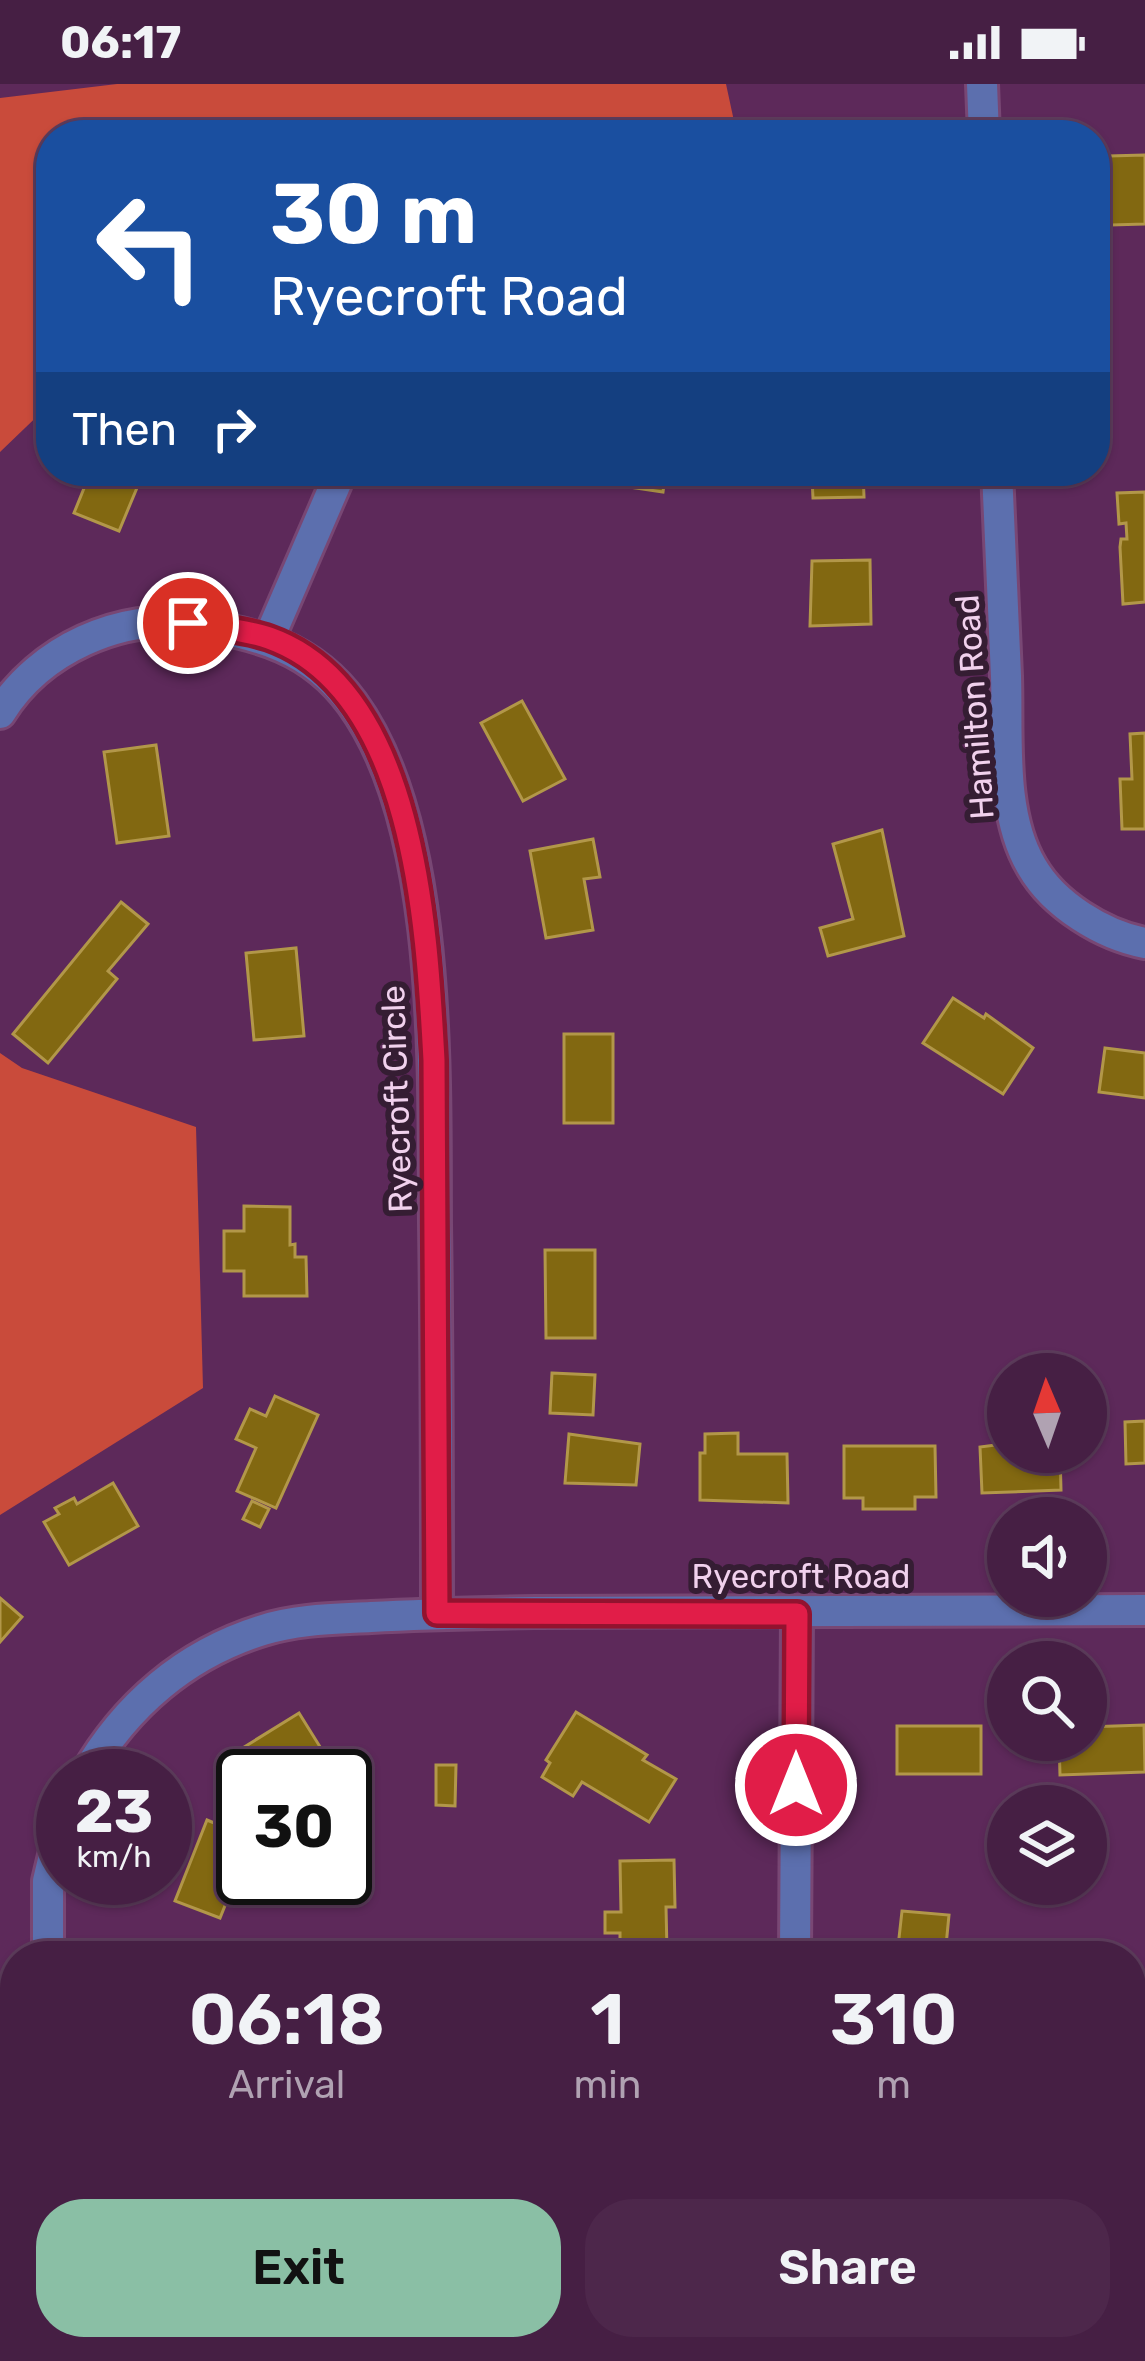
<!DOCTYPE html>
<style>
body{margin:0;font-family:Rubik,sans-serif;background:#4d274b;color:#f1f3f6;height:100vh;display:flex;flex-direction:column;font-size:45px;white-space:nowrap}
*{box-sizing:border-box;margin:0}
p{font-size:39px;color:#b0a2b2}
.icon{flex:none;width:66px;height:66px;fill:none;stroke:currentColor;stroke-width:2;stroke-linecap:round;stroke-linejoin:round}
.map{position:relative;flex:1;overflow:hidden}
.side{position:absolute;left:0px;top:1857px;width:1146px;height:420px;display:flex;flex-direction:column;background:#461f44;border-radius:48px 48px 0 0;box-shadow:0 3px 9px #0004,0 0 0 3px #5e3d5d}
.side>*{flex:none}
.guide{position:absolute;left:36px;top:36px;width:1074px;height:366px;border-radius:48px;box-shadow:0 3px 9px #0004,0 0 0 3px #5e3d5d;background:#1a4fa0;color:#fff;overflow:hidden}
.needle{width:78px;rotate:358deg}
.tools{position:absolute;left:987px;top:1269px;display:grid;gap:24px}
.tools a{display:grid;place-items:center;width:120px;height:120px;border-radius:50%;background:#461f44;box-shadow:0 3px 9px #0004,0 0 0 3px #5e3d5d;font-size:60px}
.speed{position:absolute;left:36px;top:1665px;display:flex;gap:24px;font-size:60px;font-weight:700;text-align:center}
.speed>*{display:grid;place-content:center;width:156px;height:156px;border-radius:50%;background:#461f44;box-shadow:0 3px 9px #0004,0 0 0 3px #5e3d5d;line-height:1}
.speed small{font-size:30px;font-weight:400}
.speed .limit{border:6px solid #111;border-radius:18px;background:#fff;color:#111}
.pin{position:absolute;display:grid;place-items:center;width:102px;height:102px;color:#fff;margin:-51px;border:6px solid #fff;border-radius:50%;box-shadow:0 3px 12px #0007}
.me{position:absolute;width:132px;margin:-66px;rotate:0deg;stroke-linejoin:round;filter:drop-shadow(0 0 9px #0008)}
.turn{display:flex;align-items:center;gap:42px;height:252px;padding:0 36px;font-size:54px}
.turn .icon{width:156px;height:156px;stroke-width:2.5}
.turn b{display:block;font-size:84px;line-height:102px}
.then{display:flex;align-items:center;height:114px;padding:0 36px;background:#0003;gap:24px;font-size:45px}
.eta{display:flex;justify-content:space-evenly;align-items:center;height:204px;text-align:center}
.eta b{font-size:72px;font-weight:600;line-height:84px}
.cta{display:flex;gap:24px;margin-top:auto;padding:24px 36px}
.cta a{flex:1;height:138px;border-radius:48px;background:#8abfa5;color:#111;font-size:48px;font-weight:600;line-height:138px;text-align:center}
.cta a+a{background:#4d274b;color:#f1f3f6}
.status{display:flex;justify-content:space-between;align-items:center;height:84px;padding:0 60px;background:#461f44;direction:ltr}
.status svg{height:33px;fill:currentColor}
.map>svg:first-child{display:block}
</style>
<div class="status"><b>06:17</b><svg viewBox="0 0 49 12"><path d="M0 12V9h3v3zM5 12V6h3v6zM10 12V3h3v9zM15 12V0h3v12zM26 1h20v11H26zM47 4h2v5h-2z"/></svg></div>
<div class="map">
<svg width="1145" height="2277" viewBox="0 0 1145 2277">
<rect width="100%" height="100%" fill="#5d295a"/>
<g fill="#c94b3b">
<path d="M117 0H726L737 51H51V319L0 368V14Z"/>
<path d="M0 969 22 984 196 1043 203 1304 0 1431Z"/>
<path d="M1145 1934V2277H1092L1086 2262H1131V1941Z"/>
</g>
<g fill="#826811" stroke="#b29749" stroke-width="3">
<path d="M1145 71V140L1111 141 1109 110H1104V97L1110 96 1109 72Z"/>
<path d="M91 387H144L119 447 74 429Z"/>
<path d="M604 387H666L663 408 602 399Z"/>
<path d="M802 387H863L864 413 813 414 812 394H802Z"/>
<path d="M1145 408V518L1123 520 1120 463 1121 455H1127L1126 439 1119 440 1117 409Z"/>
<path d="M870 476 871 540 810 542 812 477Z"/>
<path d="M522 617 565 695 523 717 481 639Z"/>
<path d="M1145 649V745H1122L1120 695H1132L1130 650Z"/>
<path d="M156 661 169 752 117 759 104 668Z"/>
<path d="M882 746 904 852 828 872 820 844 853 835 833 760Z"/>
<path d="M593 755 600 793 584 795 593 846 546 854 530 767Z"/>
<path d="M121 818 148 840 108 887 117 895 48 979 13 950Z"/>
<path d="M296 864 304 952 254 956 246 869Z"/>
<path d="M953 914 984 934 986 930 1033 964 1003 1010 923 959Z"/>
<rect x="564" y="950" width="49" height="89"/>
<path d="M1105 964 1145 969V1014L1099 1008Z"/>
<path d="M244 1122 290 1123V1161L295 1160V1173H306L307 1212H244V1187H224V1147H244Z"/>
<path d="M545 1166H595V1254H546Z"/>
<path d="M552 1289 595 1291 593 1331 550 1329Z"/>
<path d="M275 1312 318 1331 276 1424 237 1407 256 1364 236 1355 250 1325 266 1332Z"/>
<path d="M1145 1337V1379L1126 1380 1125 1338Z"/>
<path d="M738 1349V1370H787L788 1419 700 1416V1369H705V1350Z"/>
<path d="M569 1350 640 1360 636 1401 565 1399Z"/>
<path d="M1003 1360H1008V1368H1060L1061 1406 982 1409 980 1363Z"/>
<path d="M844 1362H935L936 1413H915V1425H863V1414H844Z"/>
<path d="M113 1399 138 1442 69 1481 44 1438 59 1430 55 1424 74 1414 77 1420Z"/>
<path d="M252 1417 269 1425 260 1443 243 1435Z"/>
<path d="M0 1514 22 1533 0 1558Z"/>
<path d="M576 1628 647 1671 643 1676 676 1695 649 1738 582 1698 573 1712 542 1693 550 1679 546 1676Z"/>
<path d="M299 1629 327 1674 299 1692H243V1697L228 1673Z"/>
<path d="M1144 1641 1145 1688 1060 1691 1059 1656H1086V1643Z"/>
<rect x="897" y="1642" width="84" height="48"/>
<path d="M436 1681H456L455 1722 436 1721Z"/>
<path d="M207 1736 243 1751V1777L220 1834 175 1817Z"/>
<path d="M674 1776 675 1823H666L667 1867 620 1868V1849H605V1828H621L620 1777Z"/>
<path d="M902 1827 949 1831 945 1872H897Z"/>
<path d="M165 2262H218V2274L166 2277Z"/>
<path d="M581 2262H631L626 2277Z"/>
</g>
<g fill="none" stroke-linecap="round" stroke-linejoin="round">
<defs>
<g id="minor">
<path d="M982 0 984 51"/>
<path d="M997 387C1000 455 1003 523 1006 592 1008 652 1000 730 1032 783 1054 821 1103 851 1145 859"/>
<path d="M269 554 336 399"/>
<path d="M0 629C39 566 121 528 195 540 259 551 311 563 352 619 442 742 434 991 435 1140 437 1270 437 1400 437 1530"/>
<path d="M85 1692C125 1622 185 1570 263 1546 298 1535 335 1535 371 1533 426 1530 480 1529 535 1528 738 1526 942 1528 1145 1526"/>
<path d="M48 1872V1797L63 1734"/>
<path d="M795 1872 797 1530"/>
<path d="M64 2262V2277"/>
<path d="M737 2277 741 2262"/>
</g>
</defs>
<use href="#minor" stroke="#784774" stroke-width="36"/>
<use href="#minor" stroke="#5c6fae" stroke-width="30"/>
</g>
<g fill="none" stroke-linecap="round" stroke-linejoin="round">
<defs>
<path id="route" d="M188 539C214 544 244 545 269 554 416 606 427 847 434 976L437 1529 797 1530 796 1701"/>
</defs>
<use href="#route" stroke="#92132f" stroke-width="30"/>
<use href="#route" stroke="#e11d48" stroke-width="21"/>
</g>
<g text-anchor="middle" stroke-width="12" stroke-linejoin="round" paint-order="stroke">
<g font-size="33" fill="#f1d1ed" stroke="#351d33">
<text transform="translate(974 623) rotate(-94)" y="12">Hamilton Road</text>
<text transform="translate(396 1015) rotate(-92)" y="12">Ryecroft Circle</text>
<text x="801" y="1504">Ryecroft Road</text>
</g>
</g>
</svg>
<div class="tools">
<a><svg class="needle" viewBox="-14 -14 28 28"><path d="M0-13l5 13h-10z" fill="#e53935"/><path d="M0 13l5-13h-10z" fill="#b0a2b2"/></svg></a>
<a><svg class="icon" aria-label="sound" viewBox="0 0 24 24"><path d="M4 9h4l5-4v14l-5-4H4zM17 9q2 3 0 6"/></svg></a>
<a><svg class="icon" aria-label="search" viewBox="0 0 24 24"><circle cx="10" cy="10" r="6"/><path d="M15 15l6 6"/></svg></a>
<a><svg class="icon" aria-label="layers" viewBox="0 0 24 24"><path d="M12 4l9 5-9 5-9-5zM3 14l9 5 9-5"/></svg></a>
</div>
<div class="speed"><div>23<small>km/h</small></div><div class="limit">30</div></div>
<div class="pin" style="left:188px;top:539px;background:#d93025"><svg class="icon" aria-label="arrive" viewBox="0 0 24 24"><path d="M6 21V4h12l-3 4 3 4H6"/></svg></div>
<svg class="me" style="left:796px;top:1701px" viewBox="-20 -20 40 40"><circle r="17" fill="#e11d48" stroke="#fff" stroke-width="3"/><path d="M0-11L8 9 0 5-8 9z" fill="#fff"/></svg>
<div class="guide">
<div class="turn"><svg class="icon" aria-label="left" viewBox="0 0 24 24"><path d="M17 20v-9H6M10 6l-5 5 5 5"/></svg><div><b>30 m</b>Ryecroft Road</div></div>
<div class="then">Then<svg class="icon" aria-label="right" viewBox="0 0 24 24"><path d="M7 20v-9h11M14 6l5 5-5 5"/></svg></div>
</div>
<section class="side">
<div class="eta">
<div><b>06:18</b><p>Arrival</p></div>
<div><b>1</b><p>min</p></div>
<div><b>310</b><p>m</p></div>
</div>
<div class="cta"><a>Exit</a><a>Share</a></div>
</section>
</div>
